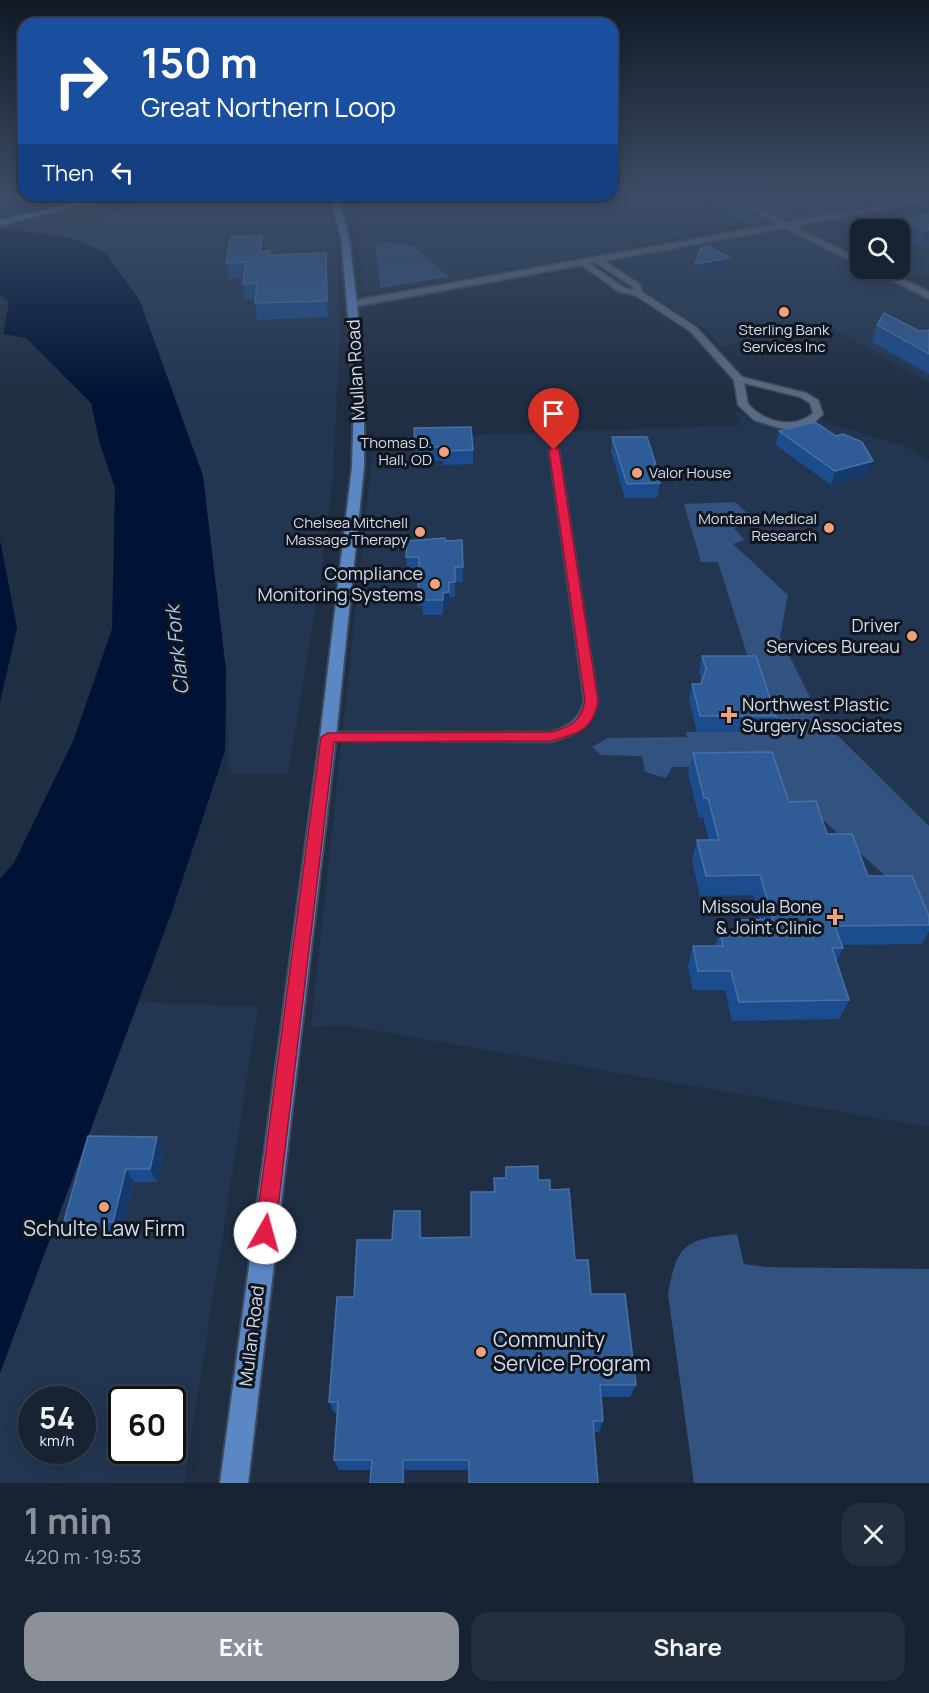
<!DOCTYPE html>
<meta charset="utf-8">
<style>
body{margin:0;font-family:Manrope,sans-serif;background:#242f3e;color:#f1f3f6;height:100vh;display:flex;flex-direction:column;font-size:22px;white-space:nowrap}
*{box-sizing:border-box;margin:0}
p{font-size:20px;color:#9ea4ac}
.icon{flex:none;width:33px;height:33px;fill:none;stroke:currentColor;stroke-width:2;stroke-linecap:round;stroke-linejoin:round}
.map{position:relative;height:1483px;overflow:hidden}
.details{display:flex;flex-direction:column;background:#172232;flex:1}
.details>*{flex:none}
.hud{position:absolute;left:18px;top:18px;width:600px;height:183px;border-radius:18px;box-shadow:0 3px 15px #0003,0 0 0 2px #363f4d;background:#1a4fa0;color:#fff;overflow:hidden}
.controls{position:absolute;left:850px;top:219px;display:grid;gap:12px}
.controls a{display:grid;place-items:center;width:60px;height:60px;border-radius:12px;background:#172232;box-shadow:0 3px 15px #0003,0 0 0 2px #363f4d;font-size:30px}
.speed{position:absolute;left:18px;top:1386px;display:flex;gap:12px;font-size:30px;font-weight:700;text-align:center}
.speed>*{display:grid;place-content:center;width:78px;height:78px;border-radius:50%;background:#172232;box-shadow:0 3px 15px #0003,0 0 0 2px #363f4d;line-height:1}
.speed small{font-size:15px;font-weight:400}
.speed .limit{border:3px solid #111;border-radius:9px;background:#fff;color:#111}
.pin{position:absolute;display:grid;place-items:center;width:51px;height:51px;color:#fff;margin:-62px -26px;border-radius:50% 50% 50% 0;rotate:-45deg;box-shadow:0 0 6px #0007}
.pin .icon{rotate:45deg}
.me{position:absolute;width:66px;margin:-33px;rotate:7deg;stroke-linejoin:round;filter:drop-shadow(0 0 4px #0008)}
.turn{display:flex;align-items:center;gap:21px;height:126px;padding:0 24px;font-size:27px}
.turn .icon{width:78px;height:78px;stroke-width:2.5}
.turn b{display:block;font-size:42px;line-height:51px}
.then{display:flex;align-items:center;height:57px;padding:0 24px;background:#0003;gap:12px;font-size:22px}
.round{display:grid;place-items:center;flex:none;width:63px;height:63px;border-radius:18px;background:#242f3e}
.summary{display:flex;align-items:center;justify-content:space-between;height:102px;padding:0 24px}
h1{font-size:36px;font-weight:700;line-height:45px;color:#8c9099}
.button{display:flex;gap:12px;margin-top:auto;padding:12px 24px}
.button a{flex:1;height:69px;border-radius:18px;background:#8c9099;color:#fff;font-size:24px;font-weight:700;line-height:69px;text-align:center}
.button a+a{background:#242f3e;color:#f1f3f6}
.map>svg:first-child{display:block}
</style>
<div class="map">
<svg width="929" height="1483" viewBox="0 0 929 1483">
<rect width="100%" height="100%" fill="#1f2e43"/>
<g fill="#233651" fill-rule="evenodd">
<path d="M0 193 37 195 41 202 0 213Z"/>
<path d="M612 193H710L763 219 764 222 376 293 362 291 356 195H612Z"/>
<path d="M731 193H929V195L797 219 780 216Z"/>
<path d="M178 195H330L336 224 340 327 333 475 323 562 288 775 229 774 226 670 46 235 153 199Z"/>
<path d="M929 203V274L908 278 888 269 900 268V230H861V256L811 232 809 228 812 225Z"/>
<path d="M773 232 791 233 929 301V383L824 323 721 346 705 329 647 293 612 263Z"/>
<path d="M734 410 762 423 773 426 812 424 822 421 906 447 929 461V1127L349 1026 311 1027 374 439 742 425Z"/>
<path d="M138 1002 258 1007 184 1483H0V1373ZM32 1400H82V1450H32ZM122 1400H172V1450H122Z"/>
</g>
<g fill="#32527f">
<path d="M734 193C760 193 770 207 792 213 804 217 817 206 829 212L800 217H787Z"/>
<path d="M711 195 758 218 761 222 753 225 698 197Z"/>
<path d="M382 242 413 246 449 277 381 288 375 246Z"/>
<path d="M735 502 756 521 734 528 744 540 733 544 788 595 780 637 821 719 929 826V932L909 897 812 810H788L773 767H672L666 778 645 772 642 756 601 755 592 747 608 738 687 737 686 732 771 731 718 562H701L684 504Z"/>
<path d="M737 1234 744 1264 765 1267 929 1269V1483H694L668 1294C677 1242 687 1239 737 1234Z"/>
</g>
<g fill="#001235">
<path d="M0 228 72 238 105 252 140 301 203 476 226 670 225 751 171 914 0 1373V879L14 863 74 739 112 629 115 488 100 444 91 403 26 338 3 334 9 302 0 294Z"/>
<path d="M0 540 17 628 0 702Z"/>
</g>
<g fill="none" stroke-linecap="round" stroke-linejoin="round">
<defs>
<g id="minor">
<path d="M594 258H600L640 284 642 292 696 327 742 377 806 393 818 400 823 414 814 423 791 429 779 428 754 420 738 405 734 380 690 331 635 295 619 292 577 262 584 260 625 288 633 290V287L594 262ZM744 383 800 397 810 403 813 413C794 430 764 422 748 404Z"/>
<path d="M554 447 559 450 598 701C592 728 576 735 551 742L323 741 321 737 323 733 328 732H551C569 726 579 720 584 701L549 450Z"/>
</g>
<g id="tertiary">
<path d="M718 193H727L787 222 929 197V201L794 226 861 260V266L785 228 352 307 347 304 352 301 778 224Z"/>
<path d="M868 268H880L929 292V299Z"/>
</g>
<path id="primary" d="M330 195H338L349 238 357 304 364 398V467L336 737 248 1483H220L320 737 352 467 354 398 347 304 341 238Z"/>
<path id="trunk" d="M110 195H124L0 225V220Z"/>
</defs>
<use href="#minor" stroke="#3d4a5b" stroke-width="3"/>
<use href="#tertiary" stroke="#3d4a5b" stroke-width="4"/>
<use href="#primary" stroke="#3d4a5b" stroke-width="4"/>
<use href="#trunk" stroke="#3d4a5b" stroke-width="4"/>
<use href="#minor" fill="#596a82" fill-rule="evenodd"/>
<use href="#tertiary" fill="#596a82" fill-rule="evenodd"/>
<use href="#primary" fill="#5c87c5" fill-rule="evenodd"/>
<use href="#trunk" fill="#5d91dc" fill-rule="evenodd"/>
</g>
<g fill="#1b4c8d">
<path d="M802 193H903L871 198 861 194 817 200Z"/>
<path d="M929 214V244L920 246 900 237V230H896L899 220Z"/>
<path d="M264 251 270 255 326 253 329 317 257 320 255 303V299L246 300 243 284 244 278 229 279 226 263Z"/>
<path d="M877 325 919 331 929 330V374L872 342Z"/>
<path d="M414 428 473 450V464L443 465V461L416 462Z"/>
<path d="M779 431 868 475 831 485 776 445Z"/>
<path d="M612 437 658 471 657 477 660 483 657 498H625L611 451Z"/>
<path d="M462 540 463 582H455V597H449V607L443 608V615H423L422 606H419L418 572H407L406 557 446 541Z"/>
<path d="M702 656 776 716 771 731 697 732 689 700 692 684H701L702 682 699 671Z"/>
<path d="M693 753 789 802 827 834 868 876 929 916V931L922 944 842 945 843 948 836 962 849 1000 839 1019 732 1021 725 990H693L688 966 693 946H715L720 932H736L740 920H760L753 895 700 896 692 860 697 840H709L703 817 699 818 688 773Z"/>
<path d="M88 1136 164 1150 157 1182H134L121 1233 73 1232 64 1221Z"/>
<path d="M506 1167 538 1180 550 1190 575 1260 636 1385 630 1397H601L603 1421 599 1432H594L469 1470H339L334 1460 338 1413H334L329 1402 354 1297 392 1240 422 1227V1238L471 1237 493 1192 494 1178H505Z"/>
</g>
<g fill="#14396b">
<path d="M819 193H861V194L817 200Z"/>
<path d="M873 193H903L871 198Z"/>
<path d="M929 230V244L920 246 925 231Z"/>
<path d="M262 236 264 251 260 252Z"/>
<path d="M326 253 327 269 329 317 327 301Z"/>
<path d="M730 258 728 269 693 276 695 264Z"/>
<path d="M873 461 868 475 831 485 835 471Z"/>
<path d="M449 582V607L443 608V615V593Z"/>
<path d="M157 1137 164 1150 157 1182 150 1169Z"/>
<path d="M126 1169 134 1182 121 1233 113 1222Z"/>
<path d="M420 1211 422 1227 421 1253 420 1238Z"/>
<path d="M403 1460 405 1470V1483H403Z"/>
</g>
<g fill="#2f5c97" stroke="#4870a4" stroke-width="1.5">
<path d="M929 214V230L925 231 899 220Z"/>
<path d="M262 236 260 252 270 251 269 255 326 253 327 301 255 303 257 283 243 284 246 262 226 263 231 237Z"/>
<path d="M708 246 730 258 695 264 701 248Z"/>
<path d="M884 313 919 331 929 330V354L877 325Z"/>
<path d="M815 422 836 436 843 434 862 442 873 461 835 471 779 431Z"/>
<path d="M471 427 473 450 443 451 442 447H415L414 428Z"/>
<path d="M612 437H647L658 471H655L660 483 627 484Z"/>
<path d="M445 538 446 541 462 540 463 567H455V582H449V592L443 593V600H422V591H418L419 557H406L407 541Z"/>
<path d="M702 656H756L776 716H700L692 684H701L706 669Z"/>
<path d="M772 752 789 802 816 801 827 834H852L868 876H912L929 916V925L835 926 843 948H832L849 1000 739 1002 731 971H698L693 946H723L720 932H743L740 920 773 919 760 875 706 876 697 840H719L708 798H704L693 753Z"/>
<path d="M88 1136 157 1137 150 1169H126L113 1222 64 1221Z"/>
<path d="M538 1166V1180H550V1190L569 1189 575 1260H588L591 1294H625L636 1385H600L603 1421H593L598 1483H469V1460H403V1483H370L372 1460H334L338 1402H329L337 1297H354L357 1240H392L394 1211H420V1238L471 1237V1192H495L494 1178H506V1167Z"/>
</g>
<linearGradient id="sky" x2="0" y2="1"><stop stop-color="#111925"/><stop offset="0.48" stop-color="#3c4c66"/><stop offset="1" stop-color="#3c4c66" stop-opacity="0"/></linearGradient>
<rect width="929" height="400" fill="url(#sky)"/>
<path fill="#e11d48" stroke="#92132f" stroke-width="1.5" d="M554 447 559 450 598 701C593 731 577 734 551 741L334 742 275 1233 272 1240 265 1243 258 1240 255 1233 321 737 328 733 551 732C570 727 581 722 585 701L549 450Z"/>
<g fill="#f0a27a" stroke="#0f161f" stroke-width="2">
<circle cx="784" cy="312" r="6"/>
<circle cx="444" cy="452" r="6"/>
<circle cx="637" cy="473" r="6"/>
<circle cx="829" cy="528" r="6"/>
<circle cx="420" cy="532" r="6"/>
<circle cx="435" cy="584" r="6"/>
<circle cx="912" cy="636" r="6"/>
<path d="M726 706h6v6h6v6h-6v6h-6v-6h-6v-6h6z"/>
<path d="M832 908h6v6h6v6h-6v6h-6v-6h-6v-6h6z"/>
<circle cx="104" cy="1207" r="6"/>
<circle cx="481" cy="1352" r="6"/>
</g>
<g text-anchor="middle" stroke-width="6" stroke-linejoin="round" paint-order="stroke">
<g font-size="15" fill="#d3ddeb" stroke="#0f161f" text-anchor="end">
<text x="784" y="335" text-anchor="middle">Sterling Bank<tspan x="784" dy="17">Services Inc</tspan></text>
<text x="432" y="448">Thomas D.<tspan x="432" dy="17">Hall, OD</tspan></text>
<text x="649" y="478" text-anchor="start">Valor House</text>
<text x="817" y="524">Montana Medical<tspan x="817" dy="17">Research</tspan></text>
<text x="408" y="528">Chelsea Mitchell<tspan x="408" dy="17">Massage Therapy</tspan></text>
</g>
<g font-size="18" fill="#d3ddeb" stroke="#0f161f">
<text transform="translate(356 370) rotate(-93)" y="6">Mullan Road</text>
<text transform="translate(252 1336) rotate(-83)" y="6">Mullan Road</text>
</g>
<g font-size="18" fill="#d3ddeb" stroke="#0f161f" text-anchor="end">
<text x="423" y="580">Compliance<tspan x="423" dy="21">Monitoring Systems</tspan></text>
<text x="900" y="632">Driver<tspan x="900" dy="21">Services Bureau</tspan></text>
<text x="742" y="711" text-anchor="start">Northwest Plastic<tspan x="742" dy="21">Surgery Associates</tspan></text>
<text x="822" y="913">Missoula Bone<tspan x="822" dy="21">&amp; Joint Clinic</tspan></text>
</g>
<g font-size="20" font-style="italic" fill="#adc9f0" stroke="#0f161f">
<text transform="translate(177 650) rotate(-96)" y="7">Clark Fork</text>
</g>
<g font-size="21" fill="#d3ddeb" stroke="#0f161f">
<text x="104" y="1236">Schulte Law Firm</text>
<text x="493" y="1347" text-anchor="start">Community<tspan x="493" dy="24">Service Program</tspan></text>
</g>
</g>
</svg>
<div class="controls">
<a><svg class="icon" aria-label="search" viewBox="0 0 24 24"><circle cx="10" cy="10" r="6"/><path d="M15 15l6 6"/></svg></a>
</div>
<div class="speed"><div>54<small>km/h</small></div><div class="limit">60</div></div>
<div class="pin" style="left:554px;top:450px;background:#d93025"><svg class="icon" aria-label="arrive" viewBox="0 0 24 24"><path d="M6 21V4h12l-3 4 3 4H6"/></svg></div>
<svg class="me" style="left:265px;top:1233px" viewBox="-20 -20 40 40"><circle r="19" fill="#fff"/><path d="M0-13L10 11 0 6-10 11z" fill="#e11d48"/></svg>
<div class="hud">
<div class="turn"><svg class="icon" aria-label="right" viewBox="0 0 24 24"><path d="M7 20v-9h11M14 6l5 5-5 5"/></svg><div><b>150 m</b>Great Northern Loop</div></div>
<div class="then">Then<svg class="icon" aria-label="left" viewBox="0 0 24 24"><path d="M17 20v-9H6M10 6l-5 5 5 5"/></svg></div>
</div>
</div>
<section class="details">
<div class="summary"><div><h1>1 min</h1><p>420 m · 19:53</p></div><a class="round"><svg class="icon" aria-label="close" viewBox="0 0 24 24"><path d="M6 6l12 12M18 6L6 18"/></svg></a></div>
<div class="button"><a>Exit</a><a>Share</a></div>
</section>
